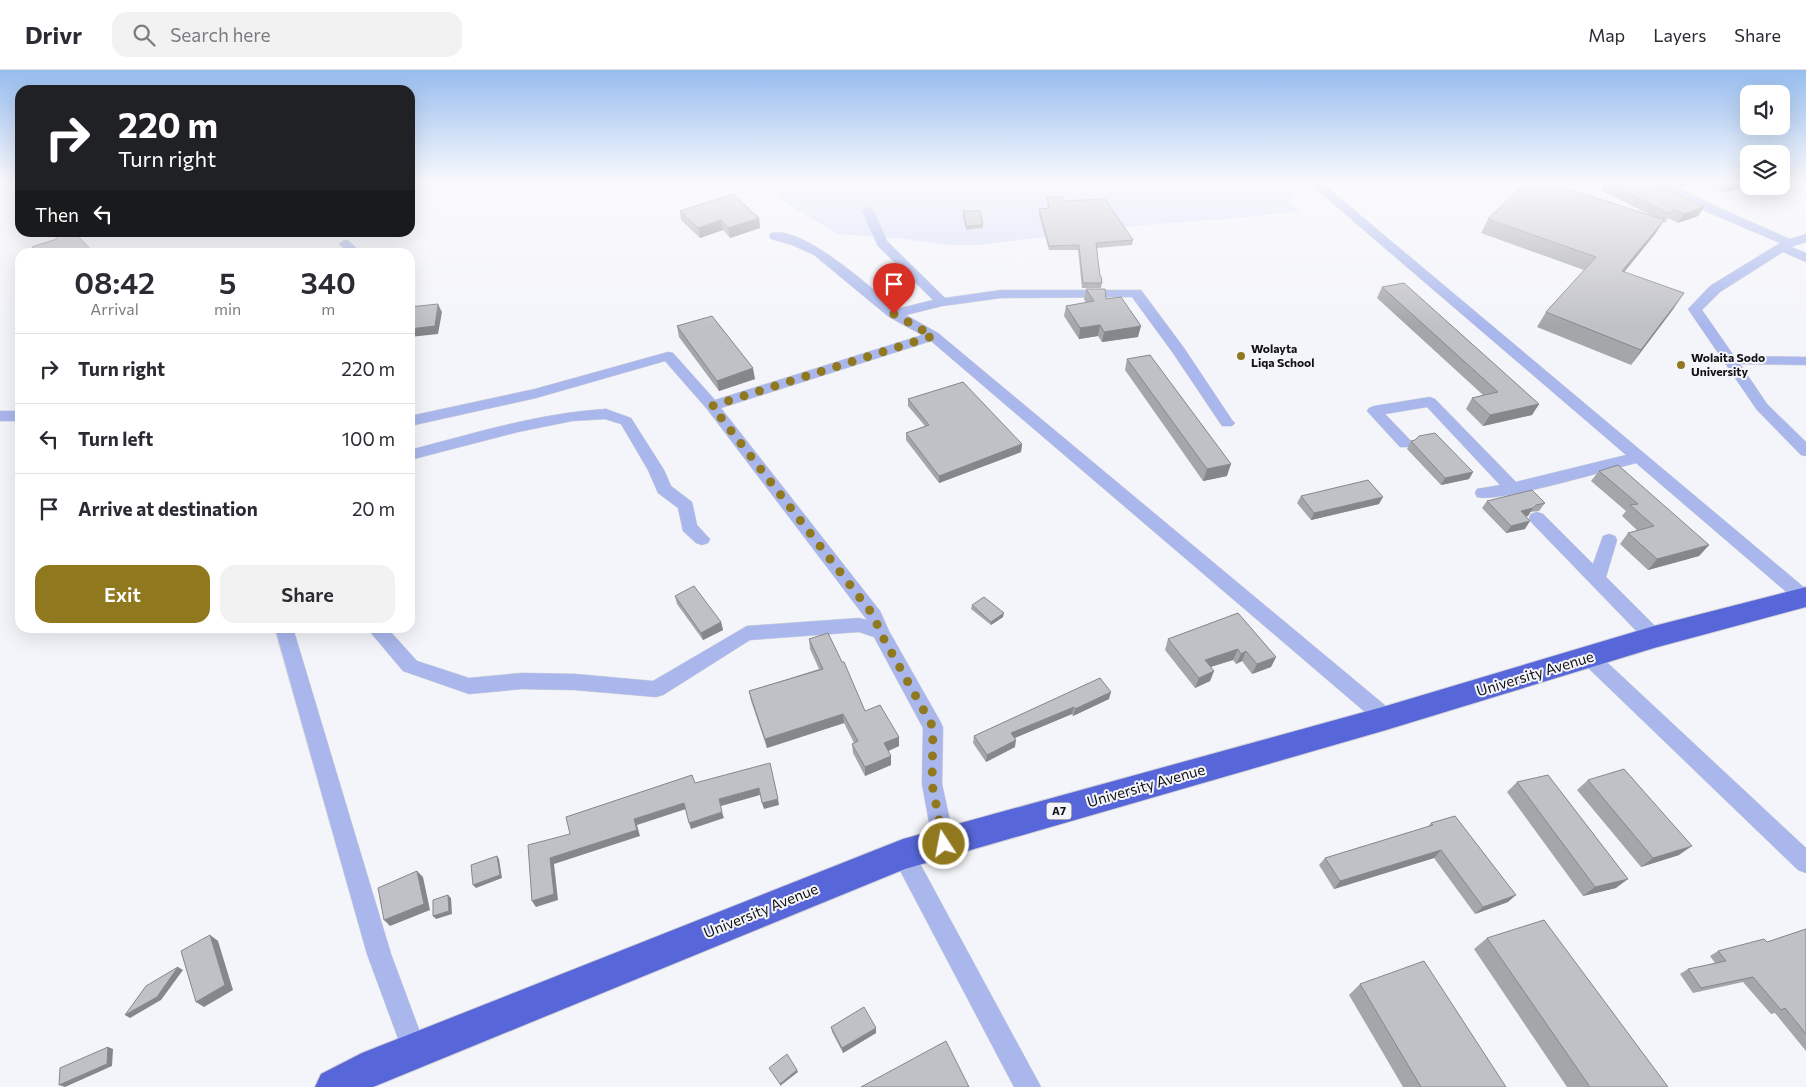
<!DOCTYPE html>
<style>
body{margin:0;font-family:Commissioner,sans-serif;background:#f2f2f3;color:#2b2b33;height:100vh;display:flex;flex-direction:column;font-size:19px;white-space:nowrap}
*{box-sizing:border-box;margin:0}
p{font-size:16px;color:#7c7c81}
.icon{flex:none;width:28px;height:28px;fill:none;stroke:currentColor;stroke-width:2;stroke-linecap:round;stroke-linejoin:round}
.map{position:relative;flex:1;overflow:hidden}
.details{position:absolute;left:15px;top:178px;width:400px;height:385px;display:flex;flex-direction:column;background:#fff;border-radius:15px;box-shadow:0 5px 20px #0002}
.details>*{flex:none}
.top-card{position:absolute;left:15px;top:15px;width:400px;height:152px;border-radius:15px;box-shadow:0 5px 20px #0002;background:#202124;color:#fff;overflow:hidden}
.controls{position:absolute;left:1740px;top:15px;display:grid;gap:10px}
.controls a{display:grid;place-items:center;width:50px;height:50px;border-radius:10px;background:#fff;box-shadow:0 5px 20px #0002;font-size:25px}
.pin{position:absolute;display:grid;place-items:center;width:42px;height:42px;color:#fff;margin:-51px -21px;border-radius:50% 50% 50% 0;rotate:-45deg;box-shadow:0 0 5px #0007}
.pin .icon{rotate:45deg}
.me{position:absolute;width:55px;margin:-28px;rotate:349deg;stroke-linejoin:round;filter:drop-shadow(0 0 4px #0008)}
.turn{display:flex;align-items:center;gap:18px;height:105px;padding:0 20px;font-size:22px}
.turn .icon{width:65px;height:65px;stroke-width:2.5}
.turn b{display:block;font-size:35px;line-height:42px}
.then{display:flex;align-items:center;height:48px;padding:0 20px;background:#0003;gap:10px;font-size:19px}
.eta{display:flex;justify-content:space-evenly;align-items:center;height:85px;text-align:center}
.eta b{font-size:30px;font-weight:600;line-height:35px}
.primary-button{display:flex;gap:10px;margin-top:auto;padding:10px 20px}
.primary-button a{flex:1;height:58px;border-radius:15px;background:#90781e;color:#fff;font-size:20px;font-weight:600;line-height:58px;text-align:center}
.primary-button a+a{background:#f2f2f3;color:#2b2b33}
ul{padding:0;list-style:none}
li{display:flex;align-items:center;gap:15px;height:70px;padding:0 20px;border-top:1px solid #e1e1e2}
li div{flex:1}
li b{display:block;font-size:19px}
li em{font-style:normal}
header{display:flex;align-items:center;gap:30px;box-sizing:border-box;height:70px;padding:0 25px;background:#fff;border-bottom:1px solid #e1e1e2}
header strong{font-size:24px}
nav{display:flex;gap:28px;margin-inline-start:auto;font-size:18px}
.search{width:350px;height:45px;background:#f2f2f3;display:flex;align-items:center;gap:12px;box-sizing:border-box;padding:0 18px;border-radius:15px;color:#7c7c81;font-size:19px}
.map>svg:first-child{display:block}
</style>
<header>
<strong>Drivr</strong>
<div class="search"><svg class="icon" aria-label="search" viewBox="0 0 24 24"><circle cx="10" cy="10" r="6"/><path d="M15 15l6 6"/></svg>Search here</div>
<nav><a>Map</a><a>Layers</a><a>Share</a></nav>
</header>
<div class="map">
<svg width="1806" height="1017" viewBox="0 0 1806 1017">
<rect width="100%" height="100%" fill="#f4f5fa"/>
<path fill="#d7def8" d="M769 113H1293L1296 122 1288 133 1301 141 1225 149 1154 154 978 175H951L896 168 837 164 780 129Z"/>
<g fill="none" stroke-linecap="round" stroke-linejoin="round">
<defs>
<g id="minor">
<path d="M1309 113H1322L1806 519V533L1798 532 1636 393C1608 400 1498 433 1477 427L1475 423 1477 419 1500 415 1427 337 1385 344 1413 373 1410 377H1400L1367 341 1369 338 1374 336 1430 327 1435 329 1516 412 1626 385Z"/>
<path d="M1655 113H1669L1715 136 1790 169 1806 164V172L1791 177 1806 183V192L1783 182 1720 222 1702 240 1734 286 1806 287V295L1740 294 1767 334 1806 372V386L1801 385 1757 340 1688 239 1710 216 1780 173 1707 142Z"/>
<path d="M868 137 874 141 887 171 945 228 1001 220H1141L1184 278 1232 350 1235 353 1232 356H1222L1173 283 1132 227 1001 228 942 236 906 245 938 263 1393 642 1396 648 1393 654 1386 656 1379 654 931 271 721 338 880 541 889 561 940 651 943 657 942 714 955 774 952 781 944 784 936 781 933 774 922 714 923 658 874 567 859 562 750 570 663 625 656 627 575 620 522 619 469 624 403 601 371 563 368 558H387L417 591 469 608 522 603 575 604 653 611 747 556 859 548 867 550 707 339 665 291 536 328 410 356V346L535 319 668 282 673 283 715 330 922 265 889 247 814 185 792 175 771 169 769 166 771 163C803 155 872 219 897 239L933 230 878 176 862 141Z"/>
<path d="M345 170 349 171 360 182H347L339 174Z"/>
<path d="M606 339 631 348 664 400 671 416 692 432 697 455 710 469 708 473 702 475 696 473 683 461 678 438 658 423 648 400 621 354 605 349 572 351 518 362 410 390V380C475 363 539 343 606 339Z"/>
<rect x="0" y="341" width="20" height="10"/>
<path d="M1537 442 1543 444 1593 494 1603 466 1609 464 1615 466 1617 470 1606 507 1661 562 1663 567 1661 572 1654 574 1647 572 1531 452 1529 448 1531 444Z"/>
<path d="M275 558H293L391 884 427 981 424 990 415 993 406 990 367 884Z"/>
<path d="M1590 580 1597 583 1806 778V803L1798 800 1583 593 1581 588 1583 583Z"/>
<path d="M903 774 911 777 1041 1017H1014L895 791 892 784 895 777Z"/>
</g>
<path id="highway" d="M1806 517V537L1654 578 1386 660 905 799 373 1017H315L321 1004 362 983 903 769 1386 636 1654 556Z"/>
</defs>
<use href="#minor" stroke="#d0d1d5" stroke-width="1"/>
<use href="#highway" stroke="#d0d1d5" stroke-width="2"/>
<use href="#minor" fill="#a9b7ec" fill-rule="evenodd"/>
<use href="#highway" fill="#5767d9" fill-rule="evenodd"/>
</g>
<g fill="#a5a6aa">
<path d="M1597 113H1668L1665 118 1704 137 1698 146 1678 153 1668 148 1665 153 1663 152 1655 164 1624 202 1674 238 1631 295 1537 257 1546 242 1584 200 1481 163 1488 149 1650 145 1601 120 1604 116Z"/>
<path d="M1673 113H1698L1681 117Z"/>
<path d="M1705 113H1749L1724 123Z"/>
<path d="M1047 127 1064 131 1133 170 1132 175 1097 178 1100 206 1102 213 1101 218H1082L1078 180H1049L1039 144V139L1048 138 1047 132Z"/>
<path d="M680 141 759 148 760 158 730 168 723 160 700 168 681 150Z"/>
<path d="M963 141 983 155V158L966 160 963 145Z"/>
<path d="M1382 217 1539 334 1532 345 1483 356 1466 339 1472 328 1483 325 1377 228Z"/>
<path d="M1086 219 1106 229 1138 267 1102 272 1098 266 1079 269 1064 246 1066 236 1086 233 1084 229Z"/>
<path d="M677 256 755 309 719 321 679 267Z"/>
<path d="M1127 289 1227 406 1203 411 1125 300Z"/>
<path d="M908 329 1022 374 1021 382 939 413 906 370V363L925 356 908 336Z"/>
<path d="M1411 371 1473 402 1469 409 1441 415 1407 379Z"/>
<path d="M1599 401 1709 475 1699 486 1648 500 1620 474 1628 463 1638 461 1622 446 1626 441 1591 411Z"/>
<path d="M1301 426 1379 434 1311 450 1297 433Z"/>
<path d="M1487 431 1545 433 1539 441 1530 442 1528 446H1526L1525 459 1506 463 1482 438Z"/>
<path d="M675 526 721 552 723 560 703 570 677 534Z"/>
<path d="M972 535 1003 547 991 555 971 539Z"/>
<path d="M1238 543 1276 587 1271 597 1252 604 1242 591 1236 594 1233 590 1210 597 1214 601 1210 611 1195 618 1165 580 1168 569Z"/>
<path d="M809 569 865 641 899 676 888 681 891 686V695L865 706 853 683 852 674 854 673 844 653 767 678 751 631 749 621 819 599 810 579Z"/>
<path d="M1100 608 1109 629 1073 646 1072 644 1014 668 1015 677 986 692 973 673 974 666Z"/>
<path d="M1588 710 1679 785 1641 797 1577 720Z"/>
<path d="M1517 712 1616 818 1583 826 1507 722Z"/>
<path d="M1431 753 1508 832 1475 844 1434 788 1334 819 1319 795 1325 788 1428 757Z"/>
<path d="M1806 859V981L1775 943 1771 944 1743 912 1693 923 1680 904 1688 899 1715 893 1710 886 1718 881 1767 872Z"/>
<path d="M1487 868 1668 1017H1567L1474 879Z"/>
<path d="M1360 914 1506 1017H1403L1349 925Z"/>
<path d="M831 957 876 958V963L843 983 832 962Z"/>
</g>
<g fill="#86878b">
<path d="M1662 113H1668L1664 120 1656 114Z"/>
<path d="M1683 113H1698L1681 117Z"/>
<path d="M1735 113H1749V116H1752L1724 123 1730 114Z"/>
<path d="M1704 137 1698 146 1678 153 1684 144Z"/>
<path d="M759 148 760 158 730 168 728 158Z"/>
<path d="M721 150 723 160 700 168 698 158Z"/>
<path d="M1664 150 1655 164 1613 216 1622 201Z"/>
<path d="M1684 223 1674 238 1631 295 1641 280Z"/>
<path d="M438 234 442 242 438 264 410 267V259Z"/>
<path d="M1100 255 1098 266 1079 269 1080 258Z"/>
<path d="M1141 256 1138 267 1102 272 1104 262Z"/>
<path d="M753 298 755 309 719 321 717 311Z"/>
<path d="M1539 334 1532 345 1483 356 1490 345Z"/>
<path d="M1022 374 1021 382 939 413V406Z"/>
<path d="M1231 394 1227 406 1203 411 1207 399Z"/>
<path d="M1473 402 1469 409 1441 415 1445 408Z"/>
<path d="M1383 427 1379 434 1311 450 1314 443Z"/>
<path d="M1533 438 1528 446 1515 449 1521 441Z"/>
<path d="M1530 451 1525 459 1506 463 1511 456Z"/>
<path d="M1709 475 1699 486 1648 500 1657 489Z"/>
<path d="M1004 543 1003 547 991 555V552Z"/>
<path d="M721 552 723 560 703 570 701 563Z"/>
<path d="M1238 579 1233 590 1201 600 1205 590Z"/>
<path d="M1246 581 1242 591 1236 594 1241 584Z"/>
<path d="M1276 587 1271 597 1252 604 1257 594Z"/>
<path d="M1214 601 1210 611 1195 618 1199 608Z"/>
<path d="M1111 622 1109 629 1073 646 1075 639Z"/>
<path d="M1074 637 1072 644 1010 670 1011 663Z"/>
<path d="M843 644 844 653 767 678 765 669Z"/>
<path d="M899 667V676L884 683V673Z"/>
<path d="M1016 670 1015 677 986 692 987 685Z"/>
<path d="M891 686V695L865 706V697Z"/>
<path d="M759 718 760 725 721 736 719 729Z"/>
<path d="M778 729 779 735 764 739 762 733Z"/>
<path d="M684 733 686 739 637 755 640 766 554 794 558 830 536 837 532 831 550 788 634 749Z"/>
<path d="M722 742 724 748 691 759 689 753Z"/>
<path d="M1692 776 1679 785 1641 797 1653 788Z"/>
<path d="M1441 780 1434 788 1334 819 1340 811Z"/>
<path d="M497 786 499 789 502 808 476 818 473 815Z"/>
<path d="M417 801 423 807 430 840 390 856 384 850Z"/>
<path d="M1628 809 1616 818 1583 826 1595 817Z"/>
<path d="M448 825 451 828 452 844 436 849 433 846Z"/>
<path d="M1516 825 1508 832 1475 844 1483 837Z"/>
<path d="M210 865 218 871 233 920 204 937 196 932Z"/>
<path d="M178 897 183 900 161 930 130 948 125 945Z"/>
<path d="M876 958V963L843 983 842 978Z"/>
<path d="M108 977 113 979 112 996 65 1017 59 1015Z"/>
<path d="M797 1000 798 1002 780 1016V1014Z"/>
</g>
<g fill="#c0c1c6" stroke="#86878b">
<path d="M1525 113H1551L1664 150 1622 201 1684 223 1641 280 1546 242 1596 187 1488 149Z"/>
<path d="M1609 113H1662L1656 114 1704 137 1684 144 1674 139 1670 144Z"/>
<path d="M733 124 759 148 728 158 721 150 698 158 680 141Z"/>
<path d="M1047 127H1063L1064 131 1105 129 1133 170 1096 173 1100 206H1101L1102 213H1083L1079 175 1049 176 1039 139 1049 138Z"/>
<path d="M963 141H980L983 155 966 156Z"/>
<path d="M52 162H74L93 182H35L32 177 57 169Z"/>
<path d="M1404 213 1539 334 1490 345 1472 328 1498 322 1382 217Z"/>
<path d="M1086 219H1105L1106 229 1121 227 1141 256 1104 262 1100 255 1080 258 1066 236 1094 231Z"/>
<path d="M438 234 435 256 410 259V237Z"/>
<path d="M712 246 753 298 717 311 677 256Z"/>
<path d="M1150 285 1231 394 1207 399 1127 289Z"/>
<path d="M963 312 1022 374 939 406 906 363 929 355 908 329Z"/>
<path d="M1435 363 1473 402 1445 408 1411 371 1415 370 1419 366Z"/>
<path d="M1618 395 1709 475 1657 489 1628 463 1654 456 1630 435 1638 434 1599 401Z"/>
<path d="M1368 410 1383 427 1314 443 1301 426Z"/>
<path d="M1532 420 1545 433 1536 435 1533 438 1521 441 1530 451 1511 456 1487 431Z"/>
<path d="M694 516 721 552 701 563 675 526Z"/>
<path d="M984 527 1004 543 991 552 972 535Z"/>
<path d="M1238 543 1276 587 1257 594 1246 581 1241 584 1238 579 1205 590 1214 601 1199 608 1168 569Z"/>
<path d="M828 563 842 592H844L865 641 880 635 899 667 884 673 891 686 865 697 852 674 858 671 843 644 765 669 749 621 823 599 809 569Z"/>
<path d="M1100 608 1111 622 1075 639 1074 637 1011 663 1016 670 987 685 974 666Z"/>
<path d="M770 693 778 729 762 733 759 718 719 729 722 742 689 753 684 733 634 749 637 760 550 788 554 824 532 831 528 775 570 764 566 747 692 705 695 713Z"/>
<path d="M1624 699 1692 776 1653 788 1588 710Z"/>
<path d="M1548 705 1628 809 1595 817 1517 712Z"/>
<path d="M1455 746 1516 825 1483 837 1441 780 1340 811 1325 788 1433 755 1431 753Z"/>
<path d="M497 786 500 805 473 815 471 795Z"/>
<path d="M417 801 424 834 384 850 378 818Z"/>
<path d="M448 825 449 841 433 846V830Z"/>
<path d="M1544 850 1668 1017H1590L1487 868Z"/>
<path d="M1806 859V964L1785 938 1781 940 1753 907 1701 918 1688 899 1726 891 1718 881 1764 869 1767 872Z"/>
<path d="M210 865 225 915 196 932 181 881Z"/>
<path d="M1424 891 1506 1017H1421L1360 914Z"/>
<path d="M178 897 157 927 125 945 146 916Z"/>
<path d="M864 937 876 958 842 978 831 957Z"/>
<path d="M946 971 969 1017H861Z"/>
<path d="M108 977 107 994 59 1015 60 998Z"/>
<path d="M787 984 797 1000 780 1014 769 998Z"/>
</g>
<linearGradient id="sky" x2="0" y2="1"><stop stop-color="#97bdef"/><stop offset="0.44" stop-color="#fafafd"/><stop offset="1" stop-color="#fafafd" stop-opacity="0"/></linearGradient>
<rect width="1806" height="255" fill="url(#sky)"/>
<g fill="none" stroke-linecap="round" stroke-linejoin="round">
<path stroke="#90781e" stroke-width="9" stroke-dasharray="0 16.2" d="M894 244 933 266 712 336 874 546 880 562 933 657 932 714 944 774"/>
</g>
<g fill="#90781e" stroke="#f4f5fa" stroke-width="2">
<circle cx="1241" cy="286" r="5"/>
<circle cx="1681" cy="295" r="5"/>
</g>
<g text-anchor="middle" stroke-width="4" stroke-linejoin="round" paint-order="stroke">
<rect fill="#f4f5fa" stroke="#565659" stroke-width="1" x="1046.5" y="732.5" width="25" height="17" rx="4"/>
<g font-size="11" font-weight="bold" fill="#121214">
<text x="1059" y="745">A7</text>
</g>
<g font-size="12" font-weight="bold" fill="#121214" stroke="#f4f5fa" text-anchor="start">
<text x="1251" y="283">Wolayta<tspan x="1251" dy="14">Liqa School</tspan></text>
<text x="1691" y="292">Wolaita Sodo<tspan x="1691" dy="14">University</tspan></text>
</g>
<g font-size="15" fill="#121214" stroke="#f4f5fa">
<text transform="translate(1535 604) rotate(-17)" y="5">University Avenue</text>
<text transform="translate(1146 716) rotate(-16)" y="5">University Avenue</text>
<text transform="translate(761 841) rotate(-22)" y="5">University Avenue</text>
</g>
</g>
</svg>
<div class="controls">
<a><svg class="icon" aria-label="sound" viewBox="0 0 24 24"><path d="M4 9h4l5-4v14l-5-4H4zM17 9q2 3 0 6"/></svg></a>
<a><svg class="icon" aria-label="layers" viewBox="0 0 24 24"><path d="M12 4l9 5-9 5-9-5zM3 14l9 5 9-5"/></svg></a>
</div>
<div class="pin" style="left:894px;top:244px;background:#d93025"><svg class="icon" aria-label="arrive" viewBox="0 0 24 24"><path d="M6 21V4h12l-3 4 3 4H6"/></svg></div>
<svg class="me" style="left:944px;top:774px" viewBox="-20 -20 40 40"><circle r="17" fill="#90781e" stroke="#fff" stroke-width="3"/><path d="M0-11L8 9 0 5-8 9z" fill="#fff"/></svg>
<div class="top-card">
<div class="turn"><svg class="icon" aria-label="right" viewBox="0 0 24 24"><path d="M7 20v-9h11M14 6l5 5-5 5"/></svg><div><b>220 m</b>Turn right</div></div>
<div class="then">Then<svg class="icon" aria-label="left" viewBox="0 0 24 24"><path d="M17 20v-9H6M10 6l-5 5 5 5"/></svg></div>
</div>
<section class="details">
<div class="eta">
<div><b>08:42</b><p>Arrival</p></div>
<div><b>5</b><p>min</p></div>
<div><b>340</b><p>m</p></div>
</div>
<ul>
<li><svg class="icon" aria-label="right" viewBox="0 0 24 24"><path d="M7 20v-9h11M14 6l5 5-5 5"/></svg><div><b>Turn right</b></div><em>220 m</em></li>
<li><svg class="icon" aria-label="left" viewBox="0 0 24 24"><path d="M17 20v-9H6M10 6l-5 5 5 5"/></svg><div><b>Turn left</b></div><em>100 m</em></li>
<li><svg class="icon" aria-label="arrive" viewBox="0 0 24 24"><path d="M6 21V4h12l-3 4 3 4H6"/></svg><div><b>Arrive at destination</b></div><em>20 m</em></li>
</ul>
<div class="primary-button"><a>Exit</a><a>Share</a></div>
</section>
</div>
